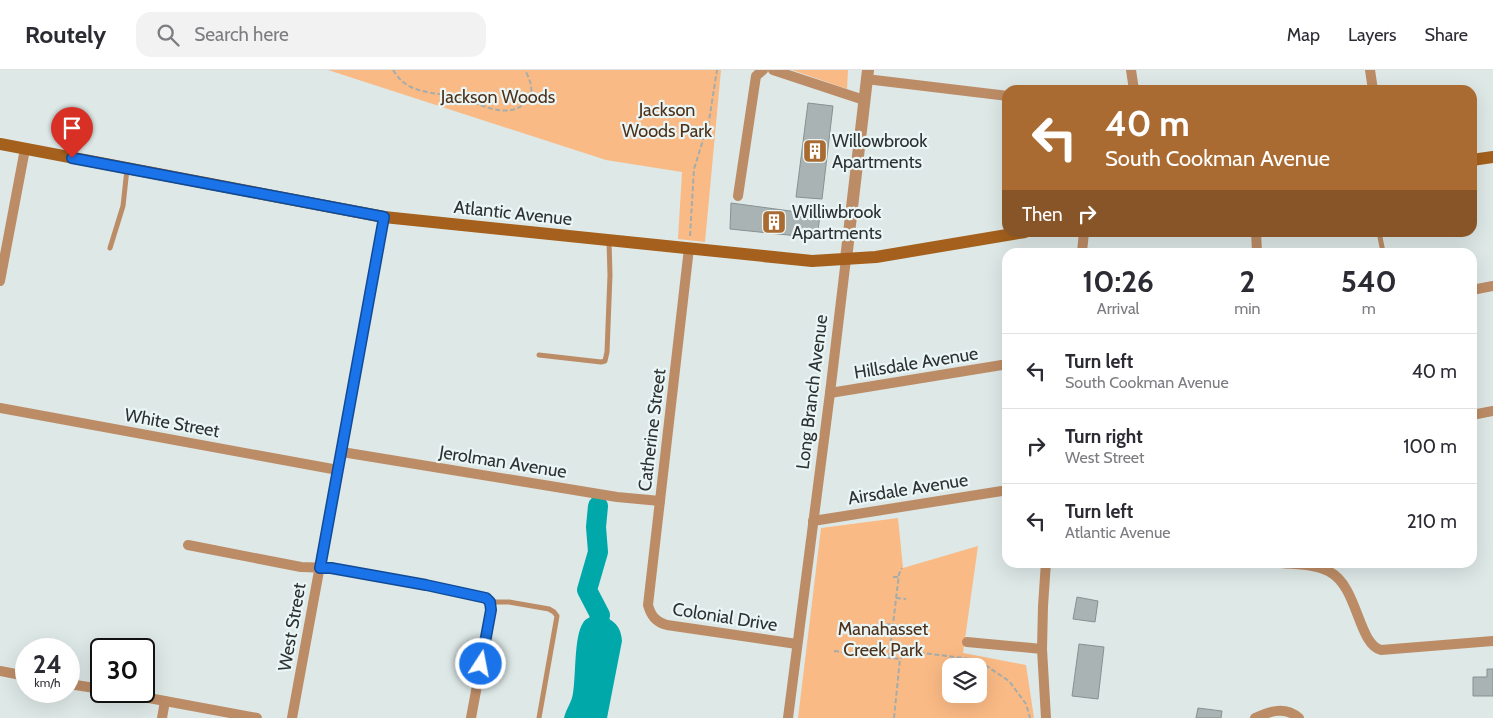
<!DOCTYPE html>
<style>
body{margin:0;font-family:Cabin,sans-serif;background:#f2f2f3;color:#2b2b33;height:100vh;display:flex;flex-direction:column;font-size:19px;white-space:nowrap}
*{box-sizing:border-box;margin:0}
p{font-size:16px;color:#7c7c81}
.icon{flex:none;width:28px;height:28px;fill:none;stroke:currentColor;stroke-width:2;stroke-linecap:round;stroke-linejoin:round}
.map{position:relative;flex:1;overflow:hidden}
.panel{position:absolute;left:1002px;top:178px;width:475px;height:320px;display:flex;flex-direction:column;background:#fff;border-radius:15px;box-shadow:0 5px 20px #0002}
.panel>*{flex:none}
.banner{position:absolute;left:1002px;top:15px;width:475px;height:152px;border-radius:15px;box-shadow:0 5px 20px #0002;background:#aa6b32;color:#fff;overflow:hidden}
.tools{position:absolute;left:942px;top:588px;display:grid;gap:10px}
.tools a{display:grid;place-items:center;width:45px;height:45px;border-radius:10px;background:#fff;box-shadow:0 5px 20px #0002;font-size:25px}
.speed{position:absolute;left:15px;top:568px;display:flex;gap:10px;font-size:25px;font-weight:700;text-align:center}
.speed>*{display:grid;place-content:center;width:65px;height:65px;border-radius:50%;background:#fff;box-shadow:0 5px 20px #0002;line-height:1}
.speed small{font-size:12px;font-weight:400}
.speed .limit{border:2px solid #111;border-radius:8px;background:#fff;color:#111}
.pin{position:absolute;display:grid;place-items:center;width:42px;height:42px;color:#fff;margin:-51px -21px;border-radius:50% 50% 50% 0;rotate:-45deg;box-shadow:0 0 5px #0007}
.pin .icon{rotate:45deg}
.me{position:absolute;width:55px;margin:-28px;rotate:11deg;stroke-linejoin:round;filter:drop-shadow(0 0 4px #0008)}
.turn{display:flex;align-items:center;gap:18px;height:105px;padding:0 20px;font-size:22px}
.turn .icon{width:65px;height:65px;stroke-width:2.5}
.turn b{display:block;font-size:35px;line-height:42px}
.then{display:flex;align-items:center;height:48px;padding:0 20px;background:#0003;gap:10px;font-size:19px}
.eta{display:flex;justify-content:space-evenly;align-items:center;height:85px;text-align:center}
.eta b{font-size:30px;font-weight:700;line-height:35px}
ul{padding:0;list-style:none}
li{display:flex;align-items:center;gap:15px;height:75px;padding:0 20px;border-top:1px solid #e1e1e2}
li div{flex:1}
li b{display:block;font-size:19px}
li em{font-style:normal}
header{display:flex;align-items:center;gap:30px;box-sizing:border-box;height:70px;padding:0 25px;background:#fff;border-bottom:1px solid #e1e1e2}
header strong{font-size:24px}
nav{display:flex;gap:28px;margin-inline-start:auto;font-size:18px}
.search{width:350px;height:45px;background:#f2f2f3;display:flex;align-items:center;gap:12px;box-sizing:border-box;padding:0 18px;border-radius:15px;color:#7c7c81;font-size:19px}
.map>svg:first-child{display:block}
</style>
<header>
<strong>Routely</strong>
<div class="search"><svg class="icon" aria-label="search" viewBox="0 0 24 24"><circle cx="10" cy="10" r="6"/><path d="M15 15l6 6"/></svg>Search here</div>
<nav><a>Map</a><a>Layers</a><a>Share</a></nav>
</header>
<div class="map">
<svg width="1493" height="648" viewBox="0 0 1493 648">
<rect width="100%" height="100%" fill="#dde8e7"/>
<g fill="#faba85" fill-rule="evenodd">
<path d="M328 0H721L705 172 678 169 682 102 606 90Z"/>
<path d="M792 0H848L847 19Z"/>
<path d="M898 448 903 498 978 476 963 583 1026 595 1034 648H798L821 458ZM951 596H979V624H951Z"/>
</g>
<path fill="#01a8a9" d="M600 545C614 550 621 556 622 571L607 648H564C566 639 572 632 573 623 576 605 574 566 583 553 586 547 593 547 600 545Z"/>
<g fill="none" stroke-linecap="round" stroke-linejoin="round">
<path stroke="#01a8a9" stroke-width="20" d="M595 571 600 545 587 520 598 482 596 457 598 436"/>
</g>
<g fill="#a9b3b3" stroke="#879191">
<path d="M808 33 833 36 822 129 796 127Z"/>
<path d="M731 133 820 145 817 168 730 159Z"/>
<path d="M1077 527 1098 531 1095 552 1073 549Z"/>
<path d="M1079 574 1104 577 1098 629 1072 626Z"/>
<path d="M1487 599H1493V626H1473V607H1487Z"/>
<path d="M1198 638 1222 641 1221 648H1196Z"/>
</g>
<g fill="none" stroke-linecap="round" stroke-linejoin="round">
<g stroke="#a4adac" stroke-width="2" stroke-dasharray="5 2.5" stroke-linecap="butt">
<path d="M393 0C396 4 399 9 403 12 418 24 440 23 458 27 478 33 508 51 526 32 536 23 530 10 525 0"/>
<path d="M690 166 694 99 709 51 717 0"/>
<path d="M893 507H899"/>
<path d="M896 528 906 529"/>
<path d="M887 554 902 557"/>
<path d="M834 581 900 589"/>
<path d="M889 588 899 504 902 498"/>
<path d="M894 648 900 589 907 581 971 589 982 593 1009 611 1026 634 1030 648"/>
</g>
<g stroke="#bc8c66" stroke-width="5">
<path d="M1379 162 1383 182"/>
<path d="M110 178 123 136 127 99"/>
<path d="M539 285 601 292 605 291 607 282 610 205 609 171"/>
<path d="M490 532H509L549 539 554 542 557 546 539 648"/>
</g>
<g stroke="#bc8c66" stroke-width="10">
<path d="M773 0 864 30"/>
<path d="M1131 0 1134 20"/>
<path d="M1370 0 1373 20"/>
<path d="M866 9 1008 26"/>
<path d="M738 126 756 6 763 0"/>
<path d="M1256 162 1257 182"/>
<path d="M689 178 648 535C651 546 656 552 667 555L797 574"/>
<path d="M1082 182 1084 162"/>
<path d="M0 211 25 79"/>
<path d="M1472 220 1493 216"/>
<path d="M830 323 1008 294"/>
<path d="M0 338 338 400"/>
<path d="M1472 345 1493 341"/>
<path d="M342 382 617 427 660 431"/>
<path d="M813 451 1008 420"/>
<path d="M188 475 301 497 331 498 427 515 486 528 490 532 491 540 471 648"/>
<path d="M1046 492 1043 536 1042 579 1046 648"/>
<path d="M1274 492C1291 495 1315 493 1330 502 1358 517 1358 574 1381 580L1493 571"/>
<path d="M967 572 1042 579"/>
<path d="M0 601 26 606"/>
<path d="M69 614 101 619"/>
<path d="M111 621 257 648"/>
<path d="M162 648 165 631"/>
<path d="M292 648 384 147"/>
<path d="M788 648 830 323 846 189"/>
<path d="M1255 648C1270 641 1285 636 1299 648"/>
</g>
<path stroke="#bc8c66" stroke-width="12" d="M846 189 868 0"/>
<g stroke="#a4601c" stroke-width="12">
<path d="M0 74 384 147 812 191 876 187 1025 162"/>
<path d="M1472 90 1493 87"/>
</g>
</g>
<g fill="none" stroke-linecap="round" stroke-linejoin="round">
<defs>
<path id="route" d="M72 88 384 147 320 498H331L426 515 486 528 490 532 491 540 481 594"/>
</defs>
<use href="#route" stroke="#114b97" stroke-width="12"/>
<use href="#route" stroke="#1a73e8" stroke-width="9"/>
</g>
<defs>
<symbol id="building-square" viewBox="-11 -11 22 22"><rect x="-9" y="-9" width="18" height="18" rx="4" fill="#aa6b32" stroke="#eaf5f5"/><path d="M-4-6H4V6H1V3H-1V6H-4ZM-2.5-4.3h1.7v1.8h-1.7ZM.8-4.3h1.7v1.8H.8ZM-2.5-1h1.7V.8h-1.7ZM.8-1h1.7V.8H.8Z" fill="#fff"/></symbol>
</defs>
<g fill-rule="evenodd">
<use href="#building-square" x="801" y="67" width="28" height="28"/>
<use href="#building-square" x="760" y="138" width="28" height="28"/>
</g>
<g text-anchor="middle" stroke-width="4.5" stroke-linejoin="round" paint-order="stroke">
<g font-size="18" fill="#4e3118" stroke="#eaf5f5">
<text x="498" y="33">Jackson Woods</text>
<text x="667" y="46">Jackson<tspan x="667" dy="21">Woods Park</tspan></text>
<text x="883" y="565">Manahasset<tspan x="883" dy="21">Creek Park</tspan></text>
</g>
<g font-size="18" fill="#2d3131" stroke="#eaf5f5" text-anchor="start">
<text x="832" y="77">Willowbrook<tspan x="832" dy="21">Apartments</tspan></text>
<text x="792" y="148">Williwbrook<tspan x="792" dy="21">Apartments</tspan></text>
</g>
<g font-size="18" fill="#2d3131" stroke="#eaf5f5">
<text transform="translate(513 143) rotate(6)" y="6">Atlantic Avenue</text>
<text transform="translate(916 293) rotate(-9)" y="6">Hillsdale Avenue</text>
<text transform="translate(812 322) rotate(-83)" y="6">Long Branch Avenue</text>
<text transform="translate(172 353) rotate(10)" y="6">White Street</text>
<text transform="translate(652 360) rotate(-83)" y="6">Catherine Street</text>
<text transform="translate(503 392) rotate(9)" y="6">Jerolman Avenue</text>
<text transform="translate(908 419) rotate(-9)" y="6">Airsdale Avenue</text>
<text transform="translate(725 547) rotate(9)" y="6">Colonial Drive</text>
<text transform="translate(292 557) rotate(-80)" y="6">West Street</text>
</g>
</g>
</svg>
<div class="tools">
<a><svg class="icon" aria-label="layers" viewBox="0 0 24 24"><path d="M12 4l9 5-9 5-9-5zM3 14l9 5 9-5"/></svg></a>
</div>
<div class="speed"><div>24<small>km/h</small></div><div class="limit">30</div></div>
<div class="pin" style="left:72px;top:88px;background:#d93025"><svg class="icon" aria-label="arrive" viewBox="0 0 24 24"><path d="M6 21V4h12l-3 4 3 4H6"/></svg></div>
<svg class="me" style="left:481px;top:594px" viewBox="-20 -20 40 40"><circle r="17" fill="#1a73e8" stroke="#fff" stroke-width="3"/><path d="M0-11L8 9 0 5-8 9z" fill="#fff"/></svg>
<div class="banner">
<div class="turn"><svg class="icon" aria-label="left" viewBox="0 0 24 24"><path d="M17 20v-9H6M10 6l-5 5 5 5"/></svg><div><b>40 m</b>South Cookman Avenue</div></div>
<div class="then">Then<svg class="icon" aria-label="right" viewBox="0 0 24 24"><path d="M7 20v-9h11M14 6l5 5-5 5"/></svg></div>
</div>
<section class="panel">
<div class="eta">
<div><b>10:26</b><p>Arrival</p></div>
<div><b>2</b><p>min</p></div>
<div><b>540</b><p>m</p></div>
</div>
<ul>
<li><svg class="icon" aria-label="left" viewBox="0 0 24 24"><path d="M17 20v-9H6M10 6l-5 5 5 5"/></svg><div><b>Turn left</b><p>South Cookman Avenue</p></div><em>40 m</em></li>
<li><svg class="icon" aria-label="right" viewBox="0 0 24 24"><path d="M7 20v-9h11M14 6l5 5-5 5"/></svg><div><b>Turn right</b><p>West Street</p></div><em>100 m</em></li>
<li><svg class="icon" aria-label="left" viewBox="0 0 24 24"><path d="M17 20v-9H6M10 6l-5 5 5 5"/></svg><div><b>Turn left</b><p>Atlantic Avenue</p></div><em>210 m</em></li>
</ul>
</section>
</div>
